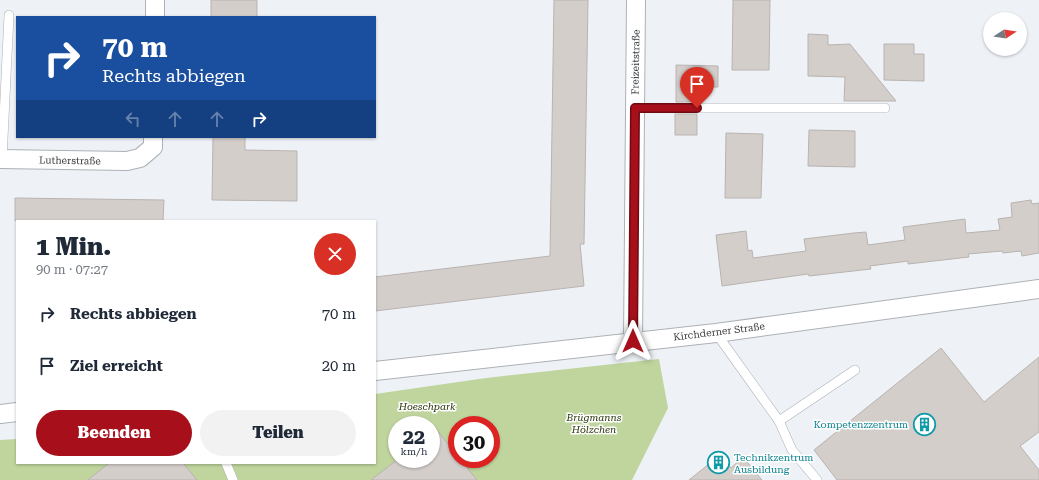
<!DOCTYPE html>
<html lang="de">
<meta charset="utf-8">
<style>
body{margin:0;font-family:"Roboto Serif",serif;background:#f2f2f3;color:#1f2937;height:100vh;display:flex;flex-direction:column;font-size:15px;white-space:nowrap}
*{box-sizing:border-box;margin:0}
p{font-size:13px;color:#747a83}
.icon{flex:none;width:22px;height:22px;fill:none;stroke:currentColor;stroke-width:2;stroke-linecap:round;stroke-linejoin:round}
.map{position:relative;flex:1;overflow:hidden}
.drawer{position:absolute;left:16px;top:220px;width:360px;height:244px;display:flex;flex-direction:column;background:#fff;border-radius:0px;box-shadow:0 1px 3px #0004}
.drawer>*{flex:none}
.banner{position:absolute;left:16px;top:16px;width:360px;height:122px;border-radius:0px;box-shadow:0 1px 3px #0004;background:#1a4fa0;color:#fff;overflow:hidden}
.needle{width:26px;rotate:78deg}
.controls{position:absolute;left:983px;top:12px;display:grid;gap:8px}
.controls a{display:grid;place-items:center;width:44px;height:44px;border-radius:50%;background:#fff;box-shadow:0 1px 3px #0004;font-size:20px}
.speed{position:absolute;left:388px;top:416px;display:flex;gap:8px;font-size:20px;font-weight:700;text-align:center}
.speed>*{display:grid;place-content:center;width:52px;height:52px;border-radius:50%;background:#fff;box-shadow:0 1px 3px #0004;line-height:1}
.speed small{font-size:10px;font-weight:400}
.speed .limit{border:6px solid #d22;background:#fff;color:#111}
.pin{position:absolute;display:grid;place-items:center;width:34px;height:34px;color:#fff;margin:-41px -17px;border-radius:50% 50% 50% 0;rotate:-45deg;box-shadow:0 0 4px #0007}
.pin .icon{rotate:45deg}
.me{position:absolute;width:44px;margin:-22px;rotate:0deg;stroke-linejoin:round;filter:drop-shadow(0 0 3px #0008)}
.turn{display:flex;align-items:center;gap:14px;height:84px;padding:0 20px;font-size:18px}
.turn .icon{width:52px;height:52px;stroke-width:2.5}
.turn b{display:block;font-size:28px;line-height:34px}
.lanes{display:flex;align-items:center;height:38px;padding:0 20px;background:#0003;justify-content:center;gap:20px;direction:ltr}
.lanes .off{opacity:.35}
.round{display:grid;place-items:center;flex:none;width:42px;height:42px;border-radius:21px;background:#f2f2f3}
.overview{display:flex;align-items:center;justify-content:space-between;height:68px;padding:0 20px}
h1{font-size:24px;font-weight:800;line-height:30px}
.action{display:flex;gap:8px;margin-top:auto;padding:8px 20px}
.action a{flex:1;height:46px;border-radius:24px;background:#a7101b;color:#fff;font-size:16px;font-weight:800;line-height:46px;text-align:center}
.action a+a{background:#f2f2f3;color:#1f2937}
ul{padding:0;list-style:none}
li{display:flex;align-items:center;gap:12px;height:52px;padding:0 20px}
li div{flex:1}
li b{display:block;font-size:15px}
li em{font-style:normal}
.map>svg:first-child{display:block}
</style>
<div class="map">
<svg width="1039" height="480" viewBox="0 0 1039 480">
<rect width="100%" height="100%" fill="#eef2f7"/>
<path fill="#bfd59d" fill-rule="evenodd" d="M659 359 668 408 632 480H0V440L17 439V463H375V394L486 378ZM397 425H431V459H397ZM457 425H491V459H457Z"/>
<g fill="#d4cecb" stroke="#b9b3b0">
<rect x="211" y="0" width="46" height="17"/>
<path d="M554 0H588L584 244H580L584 286 375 311V277L550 256Z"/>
<path d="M733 0H770L769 70H732Z"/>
<path d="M808 34 828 35V45L850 44 896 101H844L845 77 808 76Z"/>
<path d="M884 44H914V54H924V81L884 80Z"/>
<path d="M676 65 718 66V87H697V102H676Z"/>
<rect x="675" y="114" width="22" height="21"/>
<path d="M809 130 855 131V167L808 166Z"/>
<path d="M726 133 763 134 761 198H725Z"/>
<path d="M213 137H245V150L297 151V201L212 200Z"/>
<path d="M15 198 164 200 163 221H15Z"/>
<path d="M1031 200 1032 204 1039 203V253L1022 256 1021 251 1003 253 1002 251 968 254 969 257 908 264V261L870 266 871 269 809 276 808 274 722 286 716 235 746 231 748 251 752 250 753 258 806 251 804 239 854 233 866 232 868 245 905 240 903 227 965 219 966 233 1000 230 998 219 1012 217 1011 203Z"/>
<path d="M941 348 984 402 1039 357V432L1020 446 1039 470V480H837L814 450Z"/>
<path d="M431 423 457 455V459H460L477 480H371L398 459H431Z"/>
<path d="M720 455 731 468 743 457 762 480H689Z"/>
<path d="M109 463H183L197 480H88Z"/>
</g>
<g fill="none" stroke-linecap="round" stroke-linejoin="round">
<defs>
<g id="lane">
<path d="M635 108H885"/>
<path d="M2 159 9 15"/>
<path d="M716 333 779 421 792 450 817 480"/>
<path d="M779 421 855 370"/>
<path d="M226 463 233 480"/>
</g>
<g id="street">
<path d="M155 17V0"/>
<path d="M0 159 127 161 140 158 153 147V137"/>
<path d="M633 341 636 0"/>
<path d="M375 371 716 333 1039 289"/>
<path d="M0 414 17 412"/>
</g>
</defs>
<use href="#lane" stroke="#adb1b6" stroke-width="10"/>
<use href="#street" stroke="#adb1b6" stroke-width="20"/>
<use href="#lane" stroke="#fff" stroke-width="9"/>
<use href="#street" stroke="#fff" stroke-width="18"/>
</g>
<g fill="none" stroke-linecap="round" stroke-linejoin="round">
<defs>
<path id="route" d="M633 341 635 108H697"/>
</defs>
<use href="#route" stroke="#6d0a12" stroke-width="10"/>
<use href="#route" stroke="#a7101b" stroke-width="7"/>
</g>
<defs>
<symbol id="building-ring" viewBox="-11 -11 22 22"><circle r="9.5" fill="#fefefe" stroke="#0f9aa8" stroke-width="1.5"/><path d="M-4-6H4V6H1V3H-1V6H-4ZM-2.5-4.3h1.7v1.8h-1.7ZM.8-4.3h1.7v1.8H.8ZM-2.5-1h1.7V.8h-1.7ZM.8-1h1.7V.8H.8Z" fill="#0f9aa8"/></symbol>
</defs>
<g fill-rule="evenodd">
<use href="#building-ring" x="912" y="412" width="25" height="25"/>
<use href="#building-ring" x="706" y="450" width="25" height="25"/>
</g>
<g text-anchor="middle" stroke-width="3" stroke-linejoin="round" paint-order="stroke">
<g font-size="10" fill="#3a3c3e" stroke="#fefefe">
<text transform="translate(635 62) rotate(-89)" y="4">Freizeitstraße</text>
<text transform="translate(70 160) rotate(1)" y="4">Lutherstraße</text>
<text transform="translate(719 331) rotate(-7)" y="4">Kirchderner Straße</text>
</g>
<g font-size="10" font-style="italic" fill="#273409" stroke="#fefefe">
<text x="427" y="410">Hoeschpark</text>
<text x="594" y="421">Brügmanns<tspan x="594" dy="12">Hölzchen</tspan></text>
</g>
<g font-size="10" fill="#0d838f" stroke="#fefefe" text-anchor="end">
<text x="908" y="428">Kompetenzzentrum</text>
<text x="734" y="461" text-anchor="start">Technikzentrum<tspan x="734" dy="12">Ausbildung</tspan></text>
</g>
</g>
</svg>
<div class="controls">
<a><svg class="needle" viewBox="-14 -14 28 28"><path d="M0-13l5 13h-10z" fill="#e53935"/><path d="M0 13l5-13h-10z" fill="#747a83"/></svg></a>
</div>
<div class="speed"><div>22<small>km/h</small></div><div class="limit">30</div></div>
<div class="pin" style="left:697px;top:108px;background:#d93025"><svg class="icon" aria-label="arrive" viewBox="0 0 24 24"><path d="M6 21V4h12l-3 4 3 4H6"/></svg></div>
<svg class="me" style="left:633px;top:341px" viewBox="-20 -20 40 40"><path d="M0-17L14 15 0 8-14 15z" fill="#a7101b" stroke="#fff" stroke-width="4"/></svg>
<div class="banner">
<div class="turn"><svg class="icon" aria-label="right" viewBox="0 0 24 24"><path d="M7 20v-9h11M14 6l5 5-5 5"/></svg><div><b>70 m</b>Rechts abbiegen</div></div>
<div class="lanes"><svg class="icon off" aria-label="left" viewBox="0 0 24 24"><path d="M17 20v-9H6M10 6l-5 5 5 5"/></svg><svg class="icon off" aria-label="ahead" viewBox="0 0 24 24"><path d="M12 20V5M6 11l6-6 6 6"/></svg><svg class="icon off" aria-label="ahead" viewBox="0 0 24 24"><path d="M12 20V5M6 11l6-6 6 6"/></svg><svg class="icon" aria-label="right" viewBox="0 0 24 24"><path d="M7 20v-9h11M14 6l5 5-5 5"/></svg></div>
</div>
<section class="drawer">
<div class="overview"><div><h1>1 Min.</h1><p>90 m · 07:27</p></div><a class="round" style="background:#d93025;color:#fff"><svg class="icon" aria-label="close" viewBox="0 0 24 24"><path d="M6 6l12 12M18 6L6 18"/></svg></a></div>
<ul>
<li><svg class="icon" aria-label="right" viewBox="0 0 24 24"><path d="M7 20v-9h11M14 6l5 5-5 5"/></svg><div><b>Rechts abbiegen</b></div><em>70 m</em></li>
<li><svg class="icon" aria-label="arrive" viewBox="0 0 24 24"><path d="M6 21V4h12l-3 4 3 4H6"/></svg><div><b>Ziel erreicht</b></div><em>20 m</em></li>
</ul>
<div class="action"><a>Beenden</a><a>Teilen</a></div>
</section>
</div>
